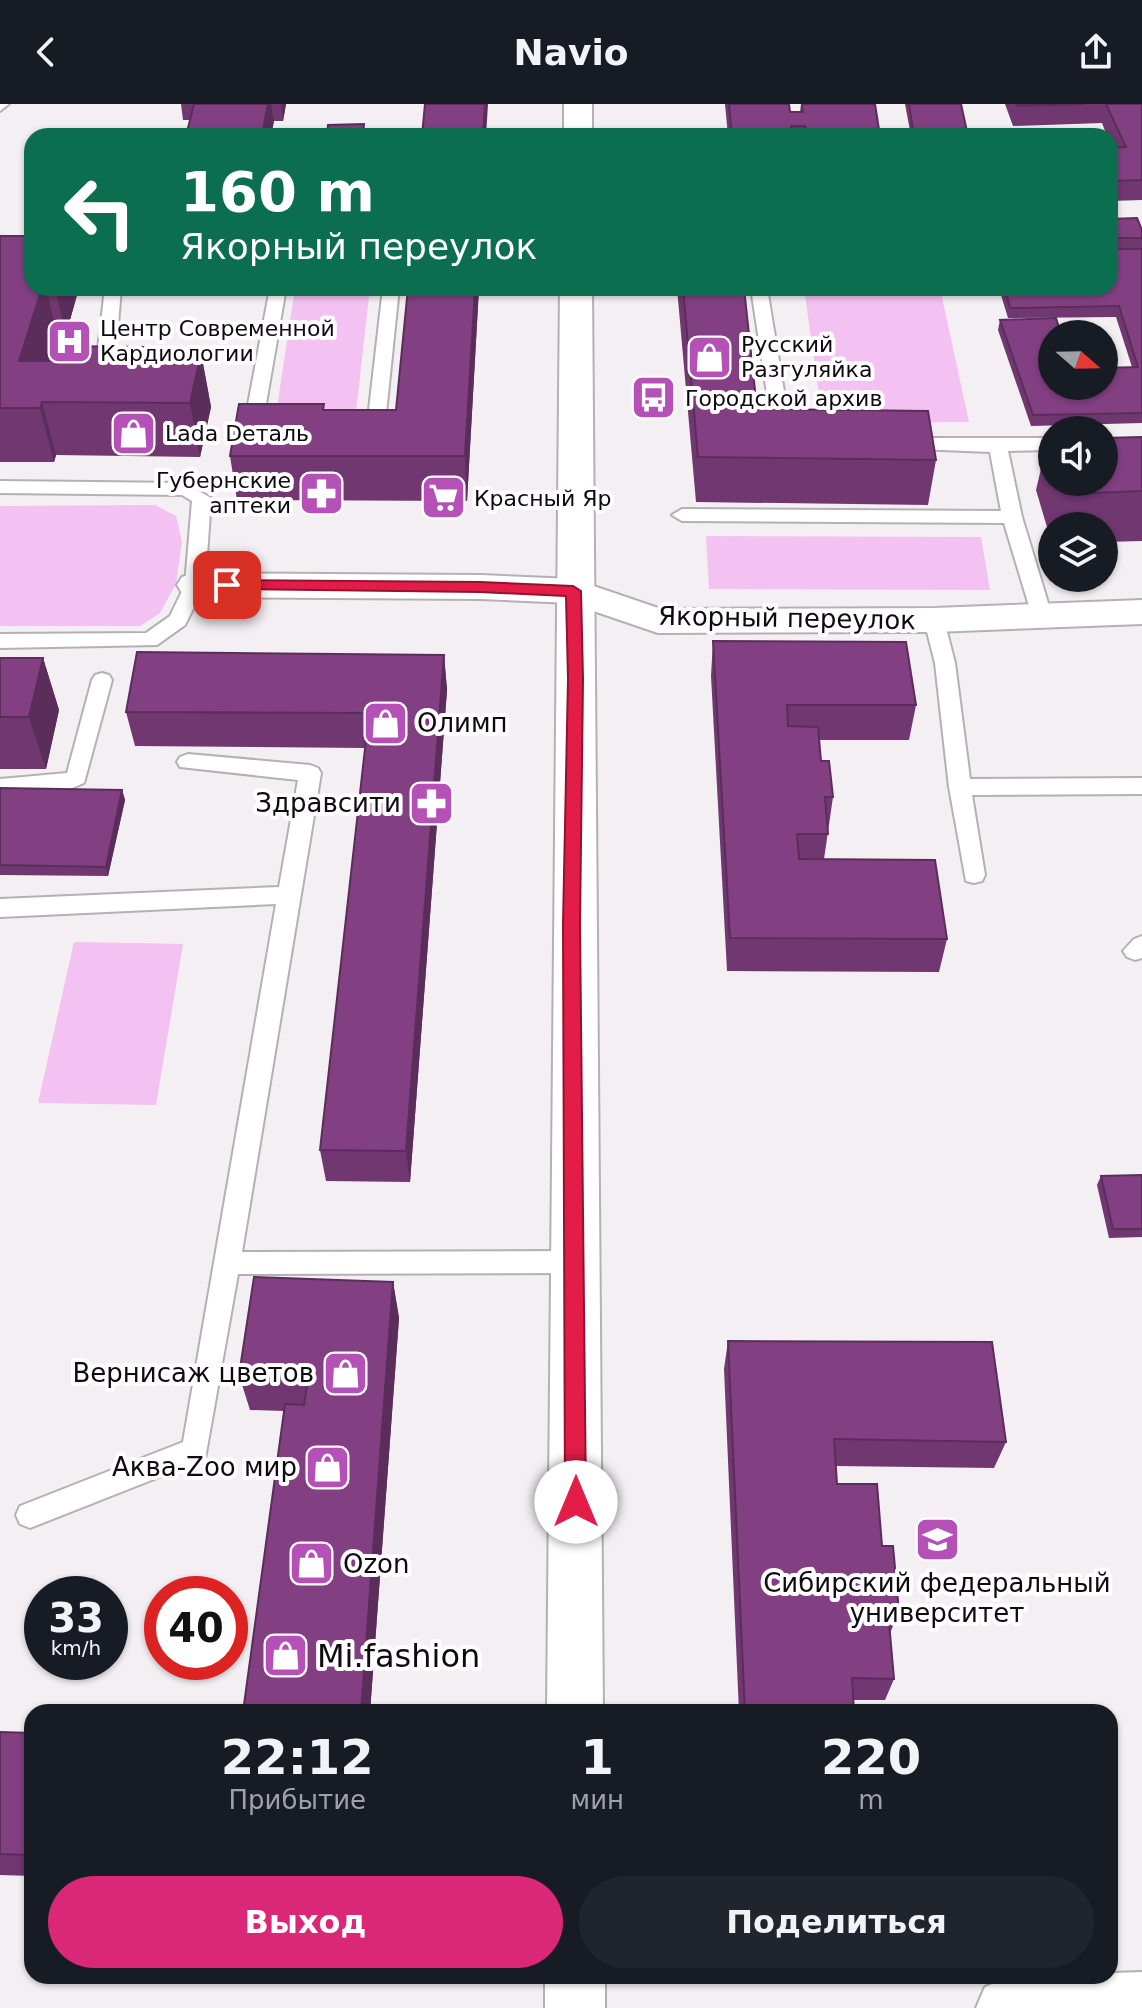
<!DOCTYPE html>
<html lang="ru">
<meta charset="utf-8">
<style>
body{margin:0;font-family:"DejaVu Sans",sans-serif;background:#20242c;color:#f1f3f6;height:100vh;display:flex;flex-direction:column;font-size:30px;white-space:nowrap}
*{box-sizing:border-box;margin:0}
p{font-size:26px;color:#9ea1a6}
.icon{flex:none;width:44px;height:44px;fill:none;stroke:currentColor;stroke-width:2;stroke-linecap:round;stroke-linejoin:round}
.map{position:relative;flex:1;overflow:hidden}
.details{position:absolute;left:24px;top:1600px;width:1094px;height:280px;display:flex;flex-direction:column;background:#171b24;border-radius:24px;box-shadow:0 2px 6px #0004}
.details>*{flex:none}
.hud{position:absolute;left:24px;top:24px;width:1094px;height:168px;border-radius:24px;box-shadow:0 2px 6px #0004;background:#0b6e4f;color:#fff;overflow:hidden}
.needle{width:52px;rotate:110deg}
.tools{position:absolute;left:1038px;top:216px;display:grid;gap:16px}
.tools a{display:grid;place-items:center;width:80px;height:80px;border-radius:50%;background:#171b24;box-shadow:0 2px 6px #0004;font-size:40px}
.speed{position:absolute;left:24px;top:1472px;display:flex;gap:16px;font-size:40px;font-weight:700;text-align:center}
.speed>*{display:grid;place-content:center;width:104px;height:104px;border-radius:50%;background:#171b24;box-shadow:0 2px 6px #0004;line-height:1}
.speed small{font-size:20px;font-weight:400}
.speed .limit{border:12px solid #d22;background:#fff;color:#111}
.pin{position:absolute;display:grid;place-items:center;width:68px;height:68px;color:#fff;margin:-34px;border-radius:16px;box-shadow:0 4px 12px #0006}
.me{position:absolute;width:88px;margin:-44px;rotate:0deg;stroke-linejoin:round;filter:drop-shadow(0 0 6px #0008)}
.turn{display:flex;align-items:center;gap:28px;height:168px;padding:0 24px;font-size:36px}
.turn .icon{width:104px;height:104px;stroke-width:2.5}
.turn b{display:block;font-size:56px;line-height:68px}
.eta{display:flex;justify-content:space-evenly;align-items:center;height:136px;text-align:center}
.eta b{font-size:48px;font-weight:700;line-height:56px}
.action{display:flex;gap:16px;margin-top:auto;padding:16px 24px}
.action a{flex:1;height:92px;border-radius:48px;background:#db2777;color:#fff;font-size:32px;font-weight:700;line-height:92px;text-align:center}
.action a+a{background:#20242c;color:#f1f3f6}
header{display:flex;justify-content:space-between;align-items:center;height:104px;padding:0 24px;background:#171b24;font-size:36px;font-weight:700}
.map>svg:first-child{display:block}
</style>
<header><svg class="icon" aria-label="back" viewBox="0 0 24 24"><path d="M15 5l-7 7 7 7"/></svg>Navio<svg class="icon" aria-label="share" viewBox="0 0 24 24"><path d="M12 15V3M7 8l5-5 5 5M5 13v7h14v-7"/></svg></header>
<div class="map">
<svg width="1142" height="1904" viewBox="0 0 1142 1904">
<rect width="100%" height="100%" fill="#f3eff3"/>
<g fill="#f4c1f3">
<path d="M295 184H370L355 317H275Z"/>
<path d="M804 184H940L969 318 823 319Z"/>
<path d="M155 401 176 412 182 438 176 480 160 509 140 522H0V402Z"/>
<path d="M706 432 981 433 990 486 709 485Z"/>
<path d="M74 838 183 840 156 1001 38 999Z"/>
</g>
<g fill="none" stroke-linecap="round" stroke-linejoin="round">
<defs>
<g id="service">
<path d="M0 0H9L0 7Z"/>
<path d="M105 184H121L116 245 107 250 98 245Z"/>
<path d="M270 184H286L262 323 266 327 263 331 252 333 243 327Z"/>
<path d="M383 184H399L384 329 381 333 366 335 357 329 367 323Z"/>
<path d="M751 184H767L792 336 783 342 774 336Z"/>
<path d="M900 334H1052V346L1008 347 1022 413 1052 512 1049 517 1042 519 1032 512 1004 419 682 417 672 411 682 405 1001 407 990 348 894 344 891 340 894 336Z"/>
<path d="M0 377 185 379 211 394 205 481 185 521 157 541 0 544V530L146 529 170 512 185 481 192 397 182 391 0 389Z"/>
<path d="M934 509 944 516 955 559 970 675 1142 674V690L972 691 985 771 982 777 974 779 966 777 949 683 935 559 924 516Z"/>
<path d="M102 569 109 571 112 576 84 679 65 687 0 691V675L67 669 92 576 95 571Z"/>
<path d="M188 650 310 661 318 664 321 669 242 1148 576 1147 585 1150 589 1158 585 1166 576 1169 238 1170 205 1355 30 1424 20 1420 16 1411 20 1402 183 1338 276 800 0 813V795L279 783 298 676 180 663 177 658 180 653Z"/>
<path d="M1142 832V854L1135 856 1127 853 1123 847 1134 835Z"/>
</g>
<g id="minor">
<path d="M195 469 480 471 573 475 661 505 934 504 1142 496V520L934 528 658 529 570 499 480 495 195 493 182 489 177 481 182 473Z"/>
<path d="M1142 1868V1904H976L985 1883 1006 1874 1110 1872V1869Z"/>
</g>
<g id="tertiary">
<rect x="564" y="0" width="28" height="32"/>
<path d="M560 184H592L603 1608H547Z"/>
<rect x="545" y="1872" width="60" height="32"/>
</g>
</defs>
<use href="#service" stroke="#b4b0b4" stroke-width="4"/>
<use href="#minor" stroke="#b4b0b4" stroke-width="4"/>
<use href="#tertiary" stroke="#b4b0b4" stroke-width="4"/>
<use href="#service" fill="#fff" fill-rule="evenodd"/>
<use href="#minor" fill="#fff" fill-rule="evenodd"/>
<use href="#tertiary" fill="#fff" fill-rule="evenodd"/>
</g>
<g fill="#703770">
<path d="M181 0H286L283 17H274L272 26 274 32H167L187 28 190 16H183Z"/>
<path d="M725 0H789L790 8H800L801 0H875L880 32H728Z"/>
<path d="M905 0H961L968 32H911Z"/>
<path d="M1005 0H1142V96L1110 97V44H1113L1110 38V32H1107L1102 19 1013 22Z"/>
<path d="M1110 115 1142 126V144H1110Z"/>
<path d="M0 132 32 184H79L66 230H57L49 257 147 243 148 249H201L211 303 200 353 56 351 54 358H0Z"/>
<path d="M1142 145V319L1031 322 998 226 1000 216 1052 282 1132 263 1116 213 1008 214 1001 191 979 192 977 184H1110Z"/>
<path d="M479 184 467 397 237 396 230 352 325 306H396Z"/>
<path d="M677 184H744L757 305 936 356 928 401 696 398Z"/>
<path d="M1142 333V437L1104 438V422H1052V440L1036 386 1048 335H1052V378H1062Z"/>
<path d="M713 537 916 601 909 636H819L821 657 833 693 824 755 947 835 939 868 727 867 711 572Z"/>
<path d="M444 551 447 586 410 1078 326 1077 320 1046 365 644 135 642 126 608Z"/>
<path d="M0 554H43L59 606 46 665H0Z"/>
<path d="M0 684 122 686 125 696 108 772 0 771Z"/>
<path d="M1142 1071V1133L1109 1134 1097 1081 1101 1072Z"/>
<path d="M393 1178 399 1214 370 1608 284 1307 250 1306 239 1271Z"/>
<path d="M728 1237 1006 1338 994 1364 836 1362 837 1380 882 1442 899 1508 890 1529 894 1575 885 1596H853L854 1608H739L724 1265Z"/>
<path d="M0 1628 32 1629V1772L0 1771Z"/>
</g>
<g fill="#5b2d5b">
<path d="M268 0H271L274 17 271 32 263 26Z"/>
<path d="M281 0H286L283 17Z"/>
<path d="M485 0H488L486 32H483Z"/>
<path d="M42 184H46L57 230 35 304 19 257Z"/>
<path d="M55 184H79L66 230Z"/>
<path d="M475 184H479L467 397 465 352Z"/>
<path d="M201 249 211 303 200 353 190 299Z"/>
<path d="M42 298 56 351 54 358 40 304Z"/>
<path d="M444 551 447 586 410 1078 406 1047Z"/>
<path d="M43 554 59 606 46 665 29 613Z"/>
<path d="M122 686 125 696 108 772 106 763Z"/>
<path d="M393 1178 399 1214 370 1608H361Z"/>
</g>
<g fill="#824082" stroke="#5b2d5b" stroke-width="2">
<path d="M194 0H268L263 26H273L272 32H167L168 28H187Z"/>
<path d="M425 0H485L483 32H422Z"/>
<path d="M729 0H789L790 8H803L802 0H875L880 32H807L805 22H791L793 32H732Z"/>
<path d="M909 0H961L968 32H914Z"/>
<path d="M1016 0H1086L1017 2Z"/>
<path d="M1106 0H1142V76L1110 77V44L1126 43Z"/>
<path d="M364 20 363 32H327L328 21Z"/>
<path d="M1137 114 1142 126V134H1110V115Z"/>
<path d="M0 132H32V184H42L19 257H54L58 242 147 243 146 249H201L190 299 42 298 40 304H0Z"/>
<path d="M1110 145H1142V309L1033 311 1000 216 1056 214 1061 230H1052V282H1104V264L1138 263 1119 202 1010 204 1005 184H1110Z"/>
<path d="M408 184H475L465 352H230L239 300H324L323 306H396Z"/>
<path d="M683 184H744L757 305 928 307 936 356 698 353Z"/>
<path d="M1142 333V387L1065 390 1062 378H1104V334Z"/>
<path d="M1048 335H1052V347Z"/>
<path d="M713 537 906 538 916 601H787L788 622 818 623 821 657H829L833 693H825L828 730H797L799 755 935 756 947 835 730 834Z"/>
<path d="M137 548 444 551 406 1047 320 1046 369 609 126 608Z"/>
<path d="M0 554H43L29 613H0Z"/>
<path d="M0 684 122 686 106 763 0 761Z"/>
<path d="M1142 1071V1125H1113L1101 1072Z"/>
<path d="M254 1173 393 1178 361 1608H243L285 1300 304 1301 308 1274 239 1271Z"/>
<path d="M728 1237 992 1238 1006 1338 834 1335 837 1380H877L882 1442H893L899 1508 888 1507 894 1575 852 1574 854 1608H745Z"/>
<path d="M0 1628 32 1629V1751L0 1750Z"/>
</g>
<path fill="#e11d48" stroke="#92132f" stroke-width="2" d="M227 476 480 478 573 482 581 487 583 575 580 820 586 1398 583 1405 576 1408 568 1405 565 1398 563 820 568 575 566 492 480 488 222 485V478Z"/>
<defs>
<symbol id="hospital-square" viewBox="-11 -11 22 22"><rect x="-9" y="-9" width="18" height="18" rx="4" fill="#b450b6" stroke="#fffdff"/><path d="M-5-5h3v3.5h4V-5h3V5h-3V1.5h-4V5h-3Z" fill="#fff"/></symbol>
<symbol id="shop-square" viewBox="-11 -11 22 22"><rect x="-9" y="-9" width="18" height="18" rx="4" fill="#b450b6" stroke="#fffdff"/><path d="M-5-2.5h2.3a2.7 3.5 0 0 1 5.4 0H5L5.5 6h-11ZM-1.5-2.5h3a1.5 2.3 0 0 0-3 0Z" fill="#fff"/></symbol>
<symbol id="bus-square" viewBox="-11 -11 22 22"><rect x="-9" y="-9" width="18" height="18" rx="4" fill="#b450b6" stroke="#fffdff"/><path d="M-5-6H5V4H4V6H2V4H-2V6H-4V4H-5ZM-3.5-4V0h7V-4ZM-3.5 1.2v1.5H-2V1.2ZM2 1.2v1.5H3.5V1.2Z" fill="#fff"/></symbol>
<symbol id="pharmacy-square" viewBox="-11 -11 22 22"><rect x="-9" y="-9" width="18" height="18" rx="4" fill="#b450b6" stroke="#fffdff"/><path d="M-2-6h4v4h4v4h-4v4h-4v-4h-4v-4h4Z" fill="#fff"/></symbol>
<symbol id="supermarket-square" viewBox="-11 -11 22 22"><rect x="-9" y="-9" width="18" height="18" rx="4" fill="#b450b6" stroke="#fffdff"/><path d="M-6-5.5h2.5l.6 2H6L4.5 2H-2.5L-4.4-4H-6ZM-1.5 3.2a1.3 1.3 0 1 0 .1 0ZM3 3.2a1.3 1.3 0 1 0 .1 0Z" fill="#fff"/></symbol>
<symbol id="university-square" viewBox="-11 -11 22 22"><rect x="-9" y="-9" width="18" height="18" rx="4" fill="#b450b6" stroke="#fffdff"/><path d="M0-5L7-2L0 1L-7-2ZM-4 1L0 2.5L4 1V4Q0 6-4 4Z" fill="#fff"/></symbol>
</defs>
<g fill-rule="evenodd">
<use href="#hospital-square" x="44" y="212" width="51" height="51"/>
<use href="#shop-square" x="684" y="228" width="51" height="51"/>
<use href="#bus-square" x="628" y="268" width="51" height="51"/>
<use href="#shop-square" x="108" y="304" width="51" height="51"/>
<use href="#pharmacy-square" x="296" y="364" width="51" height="51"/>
<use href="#supermarket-square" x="418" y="368" width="51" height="51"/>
<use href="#shop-square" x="360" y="594" width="51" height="51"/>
<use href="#pharmacy-square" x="406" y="674" width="51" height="51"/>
<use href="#shop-square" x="320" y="1244" width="51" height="51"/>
<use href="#shop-square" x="302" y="1338" width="51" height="51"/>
<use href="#university-square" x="912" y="1410" width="51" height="51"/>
<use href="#shop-square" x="286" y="1434" width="51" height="51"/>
<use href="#shop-square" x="260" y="1526" width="51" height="51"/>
</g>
<g text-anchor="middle" stroke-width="8" stroke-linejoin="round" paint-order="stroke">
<g font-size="22" fill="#0d0c0d" stroke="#fffdff" text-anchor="start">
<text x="100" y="232">Центр Современной<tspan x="100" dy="25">Кардиологии</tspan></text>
<text x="741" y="248">Русский<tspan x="741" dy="25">Разгуляйка</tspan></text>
<text x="685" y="302">Городской архив</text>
<text x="165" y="337">Lada Dеталь</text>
<text x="291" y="384" text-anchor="end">Губернские<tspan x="291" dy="25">аптеки</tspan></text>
<text x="474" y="402">Красный Яр</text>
</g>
<g font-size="26" fill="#0d0c0d" stroke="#fffdff">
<text transform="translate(787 514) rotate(1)" y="9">Якорный переулок</text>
</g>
<g font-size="26" fill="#0d0c0d" stroke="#fffdff" text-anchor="end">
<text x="417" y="628" text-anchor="start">Олимп</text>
<text x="401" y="708">Здравсити</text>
<text x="314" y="1278">Вернисаж цветов</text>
<text x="297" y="1372">Аква-Zoo мир</text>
<text x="343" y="1469" text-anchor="start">Ozon</text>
<text x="937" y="1488" text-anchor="middle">Сибирский федеральный<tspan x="937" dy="30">университет</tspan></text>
</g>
<g font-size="32" fill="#0d0c0d" stroke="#fffdff" text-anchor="start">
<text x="317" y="1563">Mi.fashion</text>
</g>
</g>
</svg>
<div class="tools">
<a><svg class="needle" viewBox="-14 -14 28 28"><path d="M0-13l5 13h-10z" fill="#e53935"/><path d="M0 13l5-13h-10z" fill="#9ea1a6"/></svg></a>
<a><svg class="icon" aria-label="sound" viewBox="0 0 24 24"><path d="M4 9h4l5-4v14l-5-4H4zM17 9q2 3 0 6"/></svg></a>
<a><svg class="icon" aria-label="layers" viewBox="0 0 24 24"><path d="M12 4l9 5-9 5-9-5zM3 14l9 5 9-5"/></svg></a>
</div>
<div class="speed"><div>33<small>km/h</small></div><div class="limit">40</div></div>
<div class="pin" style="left:227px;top:481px;background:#d93025"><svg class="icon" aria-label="arrive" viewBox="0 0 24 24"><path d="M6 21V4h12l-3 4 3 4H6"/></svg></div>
<svg class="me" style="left:576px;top:1398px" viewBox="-20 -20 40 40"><circle r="19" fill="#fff"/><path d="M0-13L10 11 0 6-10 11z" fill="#e11d48"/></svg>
<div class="hud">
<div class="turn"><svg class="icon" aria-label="left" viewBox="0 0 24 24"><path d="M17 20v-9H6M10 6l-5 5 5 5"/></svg><div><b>160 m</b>Якорный переулок</div></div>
</div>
<section class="details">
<div class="eta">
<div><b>22:12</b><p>Прибытие</p></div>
<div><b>1</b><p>мин</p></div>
<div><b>220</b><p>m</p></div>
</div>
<div class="action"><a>Выход</a><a>Поделиться</a></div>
</section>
</div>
